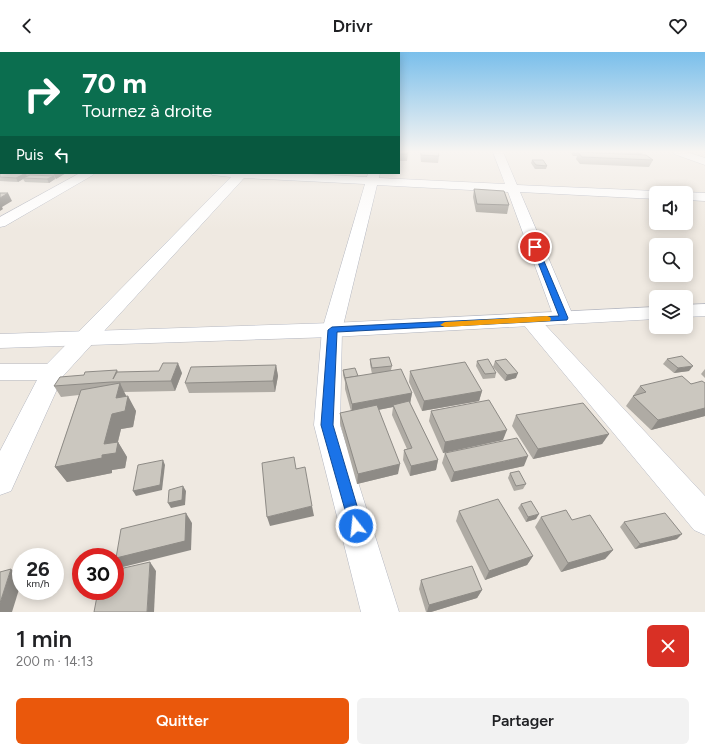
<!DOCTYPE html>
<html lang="fr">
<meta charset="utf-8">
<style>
body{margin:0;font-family:Figtree,sans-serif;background:#f2f2f2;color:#202124;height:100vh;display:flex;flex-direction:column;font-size:15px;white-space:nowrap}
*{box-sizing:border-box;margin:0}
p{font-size:13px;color:#757577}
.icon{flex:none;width:22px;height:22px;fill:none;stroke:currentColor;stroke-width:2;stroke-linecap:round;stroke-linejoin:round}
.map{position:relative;height:560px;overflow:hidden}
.sheet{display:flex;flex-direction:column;background:#fff;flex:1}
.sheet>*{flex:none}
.guide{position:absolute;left:0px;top:0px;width:400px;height:122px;box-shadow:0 2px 10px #0003;background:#0b6e4f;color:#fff;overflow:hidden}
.fabs{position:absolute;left:649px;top:134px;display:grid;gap:8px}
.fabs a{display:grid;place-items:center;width:44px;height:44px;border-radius:6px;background:#fff;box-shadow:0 2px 10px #0003;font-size:20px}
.speed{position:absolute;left:12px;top:496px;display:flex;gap:8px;font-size:20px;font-weight:700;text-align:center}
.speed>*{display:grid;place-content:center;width:52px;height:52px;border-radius:50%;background:#fff;box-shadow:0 2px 10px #0003;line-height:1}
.speed small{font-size:10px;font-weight:400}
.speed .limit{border:6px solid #d22;background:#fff;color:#111}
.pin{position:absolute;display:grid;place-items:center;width:34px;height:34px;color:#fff;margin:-17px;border:2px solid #fff;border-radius:50%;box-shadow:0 1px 4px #0007}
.me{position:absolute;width:44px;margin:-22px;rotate:344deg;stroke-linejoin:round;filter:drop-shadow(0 0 3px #0008)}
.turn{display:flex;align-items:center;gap:14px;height:84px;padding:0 16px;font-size:18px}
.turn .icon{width:52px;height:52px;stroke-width:2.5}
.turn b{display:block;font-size:28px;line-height:34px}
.then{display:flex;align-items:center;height:38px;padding:0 16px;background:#0003;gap:8px;font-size:15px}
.round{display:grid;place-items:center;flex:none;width:42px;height:42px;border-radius:6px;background:#f2f2f2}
.overview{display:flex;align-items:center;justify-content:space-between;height:68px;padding:0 16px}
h1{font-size:24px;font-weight:600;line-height:30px}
.primary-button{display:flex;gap:8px;margin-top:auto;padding:8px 16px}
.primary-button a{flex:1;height:46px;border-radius:6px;background:#ea580c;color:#fff;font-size:16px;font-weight:600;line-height:46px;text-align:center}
.primary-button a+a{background:#f2f2f2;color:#202124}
header{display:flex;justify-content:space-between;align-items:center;height:52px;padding:0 16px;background:#fff;font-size:18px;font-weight:600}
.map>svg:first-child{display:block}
</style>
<header><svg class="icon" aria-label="back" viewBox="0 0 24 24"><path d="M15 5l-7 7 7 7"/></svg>Drivr<svg class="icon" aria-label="heart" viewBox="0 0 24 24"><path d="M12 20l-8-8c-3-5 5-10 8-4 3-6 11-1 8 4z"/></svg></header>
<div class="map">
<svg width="705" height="560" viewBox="0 0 705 560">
<rect width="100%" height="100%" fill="#efe9e1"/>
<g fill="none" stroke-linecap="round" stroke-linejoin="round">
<defs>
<g id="street">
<path d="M493 100H503L517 133 656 139 661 141H656V147L520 140 574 266 571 270 564 272 557 270 554 266 508 140 377 133 342 278 340 373 399 560H361L314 373 322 278 365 132 244 126 63 324 11 439 0 443V399L37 328H0V312H47L231 125 212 123 210 121H287L367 125 368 121H380L379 126 505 132Z"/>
<path d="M673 100H687L705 106V113L674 102Z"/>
<rect x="0" y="109" width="1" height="6"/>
<path d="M80 121H95L93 123 5 174 0 175V165Z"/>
<path d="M686 140 705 141V149L686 148V141H683Z"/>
<path d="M530 262 537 264 705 444V483L694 478 523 272 520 268 523 264Z"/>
</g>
<g id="secondary">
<path d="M705 252V264L686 265V253Z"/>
<path d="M656 255V267L332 285 0 296V282L332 271Z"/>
</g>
</defs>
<use href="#street" stroke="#b4b7c1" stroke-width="1"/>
<use href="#secondary" stroke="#b4b7c1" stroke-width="1"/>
<use href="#street" fill="#fff" fill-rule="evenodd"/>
<use href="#secondary" fill="#fff" fill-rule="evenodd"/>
</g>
<g fill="#afaba4">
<path d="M399 100H409L408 102 407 109H399Z"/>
<path d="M420 100H438L439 104 438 111 421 110Z"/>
<path d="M570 100H644L642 103 653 108 649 115 580 112 576 107 577 104H573Z"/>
<path d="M532 108 547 114 546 117H535L531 111Z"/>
<path d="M3 121H66L56 127 55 126V127L49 131 25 130 23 127 18 130 0 129V122Z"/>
<path d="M474 137 509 153 507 162 476 160 473 145Z"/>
<path d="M370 307 392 314 391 318 412 341 410 351 438 408 436 418 410 424 403 408 404 398 407 397 392 363 393 355 378 358 398 422 357 432 340 371V361L351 359 345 337V330L343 323V318L358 324 372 322 370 312Z"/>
<path d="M667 307 689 319 674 321 663 312Z"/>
<path d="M477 309 496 321 495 326 483 327 476 314Z"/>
<path d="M495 309 516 326 505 329 493 315Z"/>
<path d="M276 313 278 324 275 340 189 341 185 331Z"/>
<path d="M705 317V326L701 322Z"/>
<path d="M117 318 118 320 182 321 175 339 124 340 136 359 133 375 121 377 118 390 127 405 125 416 112 418V421L67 430 55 415 79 343 61 345 54 334 84 323Z"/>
<path d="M410 319 482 339 479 349 422 359 409 330Z"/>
<path d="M705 331V364L651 378 626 354 640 334Z"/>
<path d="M431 359 503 388 443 401 429 369Z"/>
<path d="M516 363 609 382 602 392 533 407 512 374Z"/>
<path d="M445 401 524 414 451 430 442 411Z"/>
<path d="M510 421 526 432 523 437 514 439 508 426Z"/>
<path d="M521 452 536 467 526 470 518 456Z"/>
<path d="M459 459 533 504 527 513 485 528 456 469Z"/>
<path d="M541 465 572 468 613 498 605 507 561 520 535 475Z"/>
<path d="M624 470 677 487 635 497 620 475Z"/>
<path d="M421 528 482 538 477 546 431 560H426L419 537Z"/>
</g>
<g fill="#8e8b86">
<path d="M26 121 27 125 23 126V127L18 130 16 126Z"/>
<path d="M53 121H66L56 127Z"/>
<path d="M54 124 55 127 49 131 47 127Z"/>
<path d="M8 141 12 149 2 155 3 157 0 159V146Z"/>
<path d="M178 311 182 321 175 339 171 329Z"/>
<path d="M276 313 278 324 275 340 273 329Z"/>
<path d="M693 314 689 319 674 321 678 316Z"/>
<path d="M518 321 516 326 505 329 507 323Z"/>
<path d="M120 331 127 346 128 344 136 359 133 375 121 377 115 401 118 390 127 405 125 416 112 418V421L67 430 55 415 104 392Z"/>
<path d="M482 339 479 349 422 359 424 349Z"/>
<path d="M412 341 410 352 393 353V355L352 363V352Z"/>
<path d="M705 356V364L651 378 658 368Z"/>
<path d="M507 378 503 388 443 401 445 390Z"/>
<path d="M609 382 602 392 533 407 538 397Z"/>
<path d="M528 404 524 414 451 430 454 420Z"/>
<path d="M163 408 165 413 162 438 136 444 133 439Z"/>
<path d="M438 408 436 418 410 424 411 414Z"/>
<path d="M400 412 398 422 357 432 358 422Z"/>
<path d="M183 434 186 439 185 453 171 456 168 451Z"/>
<path d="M312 454 314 464 270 474 267 465Z"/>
<path d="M186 461 192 471 191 498 123 515 116 506Z"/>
<path d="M539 462 536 467 526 470 528 465Z"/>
<path d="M682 482 677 487 635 497 640 492Z"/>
<path d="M613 498 605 507 561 520 568 511Z"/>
<path d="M533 504 527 513 485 528 489 519Z"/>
<path d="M150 510 156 519 154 560H147Z"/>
<path d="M11 517 21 524V531L12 560H0V551Z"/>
<path d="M482 538 477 546 431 560H427L429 553Z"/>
</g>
<g fill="#cbc7bf" stroke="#8e8b86">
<path d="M399 100H408L407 102H399Z"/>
<path d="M421 100H438L439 104 421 103Z"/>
<path d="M578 100 646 103 653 108 582 105Z"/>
<path d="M532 108H543L547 114 536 113Z"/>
<path d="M3 121H26L16 126 0 125V122Z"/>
<path d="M30 123 54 124 47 127 23 126Z"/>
<path d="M474 137 504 139 509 153 477 152Z"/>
<path d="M0 141H8L0 146Z"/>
<path d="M682 304 693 314 678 316 667 307Z"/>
<path d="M389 305 392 314 372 316 370 307Z"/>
<path d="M488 307 496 321 485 322 477 309Z"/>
<path d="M506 307 518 321 507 323 495 309Z"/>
<path d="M465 310 482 339 424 349 410 319Z"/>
<path d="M163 311H178L171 329 111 330 54 334 60 325 84 323 85 320 117 318 113 327 117 320 159 319Z"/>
<path d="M276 313 273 329 185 331 191 315Z"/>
<path d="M355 316 358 324 345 326 343 318Z"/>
<path d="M401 317 412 341 352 352 345 326Z"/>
<path d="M682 324 691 332 702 329 705 331V356L658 368 633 344 646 340 640 334Z"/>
<path d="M120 331 116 346 128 344 125 359 112 362 104 392 118 390 116 401 102 403V406L55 415 81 338Z"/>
<path d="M489 348 507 378 445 390 431 359Z"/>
<path d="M409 349 438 408 411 414 404 398 412 396 393 353Z"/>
<path d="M583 351 609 382 538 397 516 363Z"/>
<path d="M377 353 400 412 358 422 340 361Z"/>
<path d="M517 386 528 404 454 420 445 401Z"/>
<path d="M294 405 296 417 305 415 312 454 267 465 262 411Z"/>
<path d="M163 408 160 433 133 439 138 413Z"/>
<path d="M519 419 526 432 516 434 510 421Z"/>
<path d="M183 434 182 448 168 451 169 438Z"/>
<path d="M498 447 533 504 489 519 459 459Z"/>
<path d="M531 449 539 462 528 465 521 452Z"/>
<path d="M566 458 572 468 590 463 613 498 568 511 541 465Z"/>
<path d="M186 461 185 489 116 506 121 477Z"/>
<path d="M665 461 682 482 640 492 624 470Z"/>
<path d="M150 510 147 560H94L98 539H115V518Z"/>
<path d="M472 514 482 538 429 553 421 528Z"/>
<path d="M11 517 0 551V520Z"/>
</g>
<linearGradient id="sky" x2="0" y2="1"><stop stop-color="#7abfeb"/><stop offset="0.56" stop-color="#f8f5f2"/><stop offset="1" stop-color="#f8f5f2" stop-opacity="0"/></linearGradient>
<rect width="705" height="178" fill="url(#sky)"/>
<path fill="#1a73e8" stroke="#114b97" d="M533 193 538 195 568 266 567 268 337 280 333 373 363 474 361 479 356 481 351 479 321 373 328 278 332 275 559 264 532 195Z"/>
<path fill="#f59e0b" d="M547 264 550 265 551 267 550 269 445 275 440 273 445 270Z"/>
</svg>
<div class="fabs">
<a><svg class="icon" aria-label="sound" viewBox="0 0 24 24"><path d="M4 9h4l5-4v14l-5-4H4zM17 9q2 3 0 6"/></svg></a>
<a><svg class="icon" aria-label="search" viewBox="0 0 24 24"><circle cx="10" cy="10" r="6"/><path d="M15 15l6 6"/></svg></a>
<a><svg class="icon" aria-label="layers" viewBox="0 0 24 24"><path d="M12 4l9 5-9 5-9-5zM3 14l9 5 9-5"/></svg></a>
</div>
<div class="speed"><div>26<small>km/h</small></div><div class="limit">30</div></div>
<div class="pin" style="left:535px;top:195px;background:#d93025"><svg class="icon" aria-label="arrive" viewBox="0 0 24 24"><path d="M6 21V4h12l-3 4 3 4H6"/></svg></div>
<svg class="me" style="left:356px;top:474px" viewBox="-20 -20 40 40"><circle r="17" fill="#1a73e8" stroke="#fff" stroke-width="3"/><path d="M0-11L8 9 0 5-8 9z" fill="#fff"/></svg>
<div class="guide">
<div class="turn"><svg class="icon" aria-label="right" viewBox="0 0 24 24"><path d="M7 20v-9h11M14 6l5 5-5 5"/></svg><div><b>70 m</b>Tournez à droite</div></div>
<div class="then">Puis<svg class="icon" aria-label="left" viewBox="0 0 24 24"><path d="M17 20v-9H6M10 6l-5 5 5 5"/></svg></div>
</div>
</div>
<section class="sheet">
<div class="overview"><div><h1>1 min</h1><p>200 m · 14:13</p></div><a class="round" style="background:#d93025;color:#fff"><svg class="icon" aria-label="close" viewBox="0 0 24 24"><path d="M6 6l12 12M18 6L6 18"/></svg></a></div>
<div class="primary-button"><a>Quitter</a><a>Partager</a></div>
</section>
